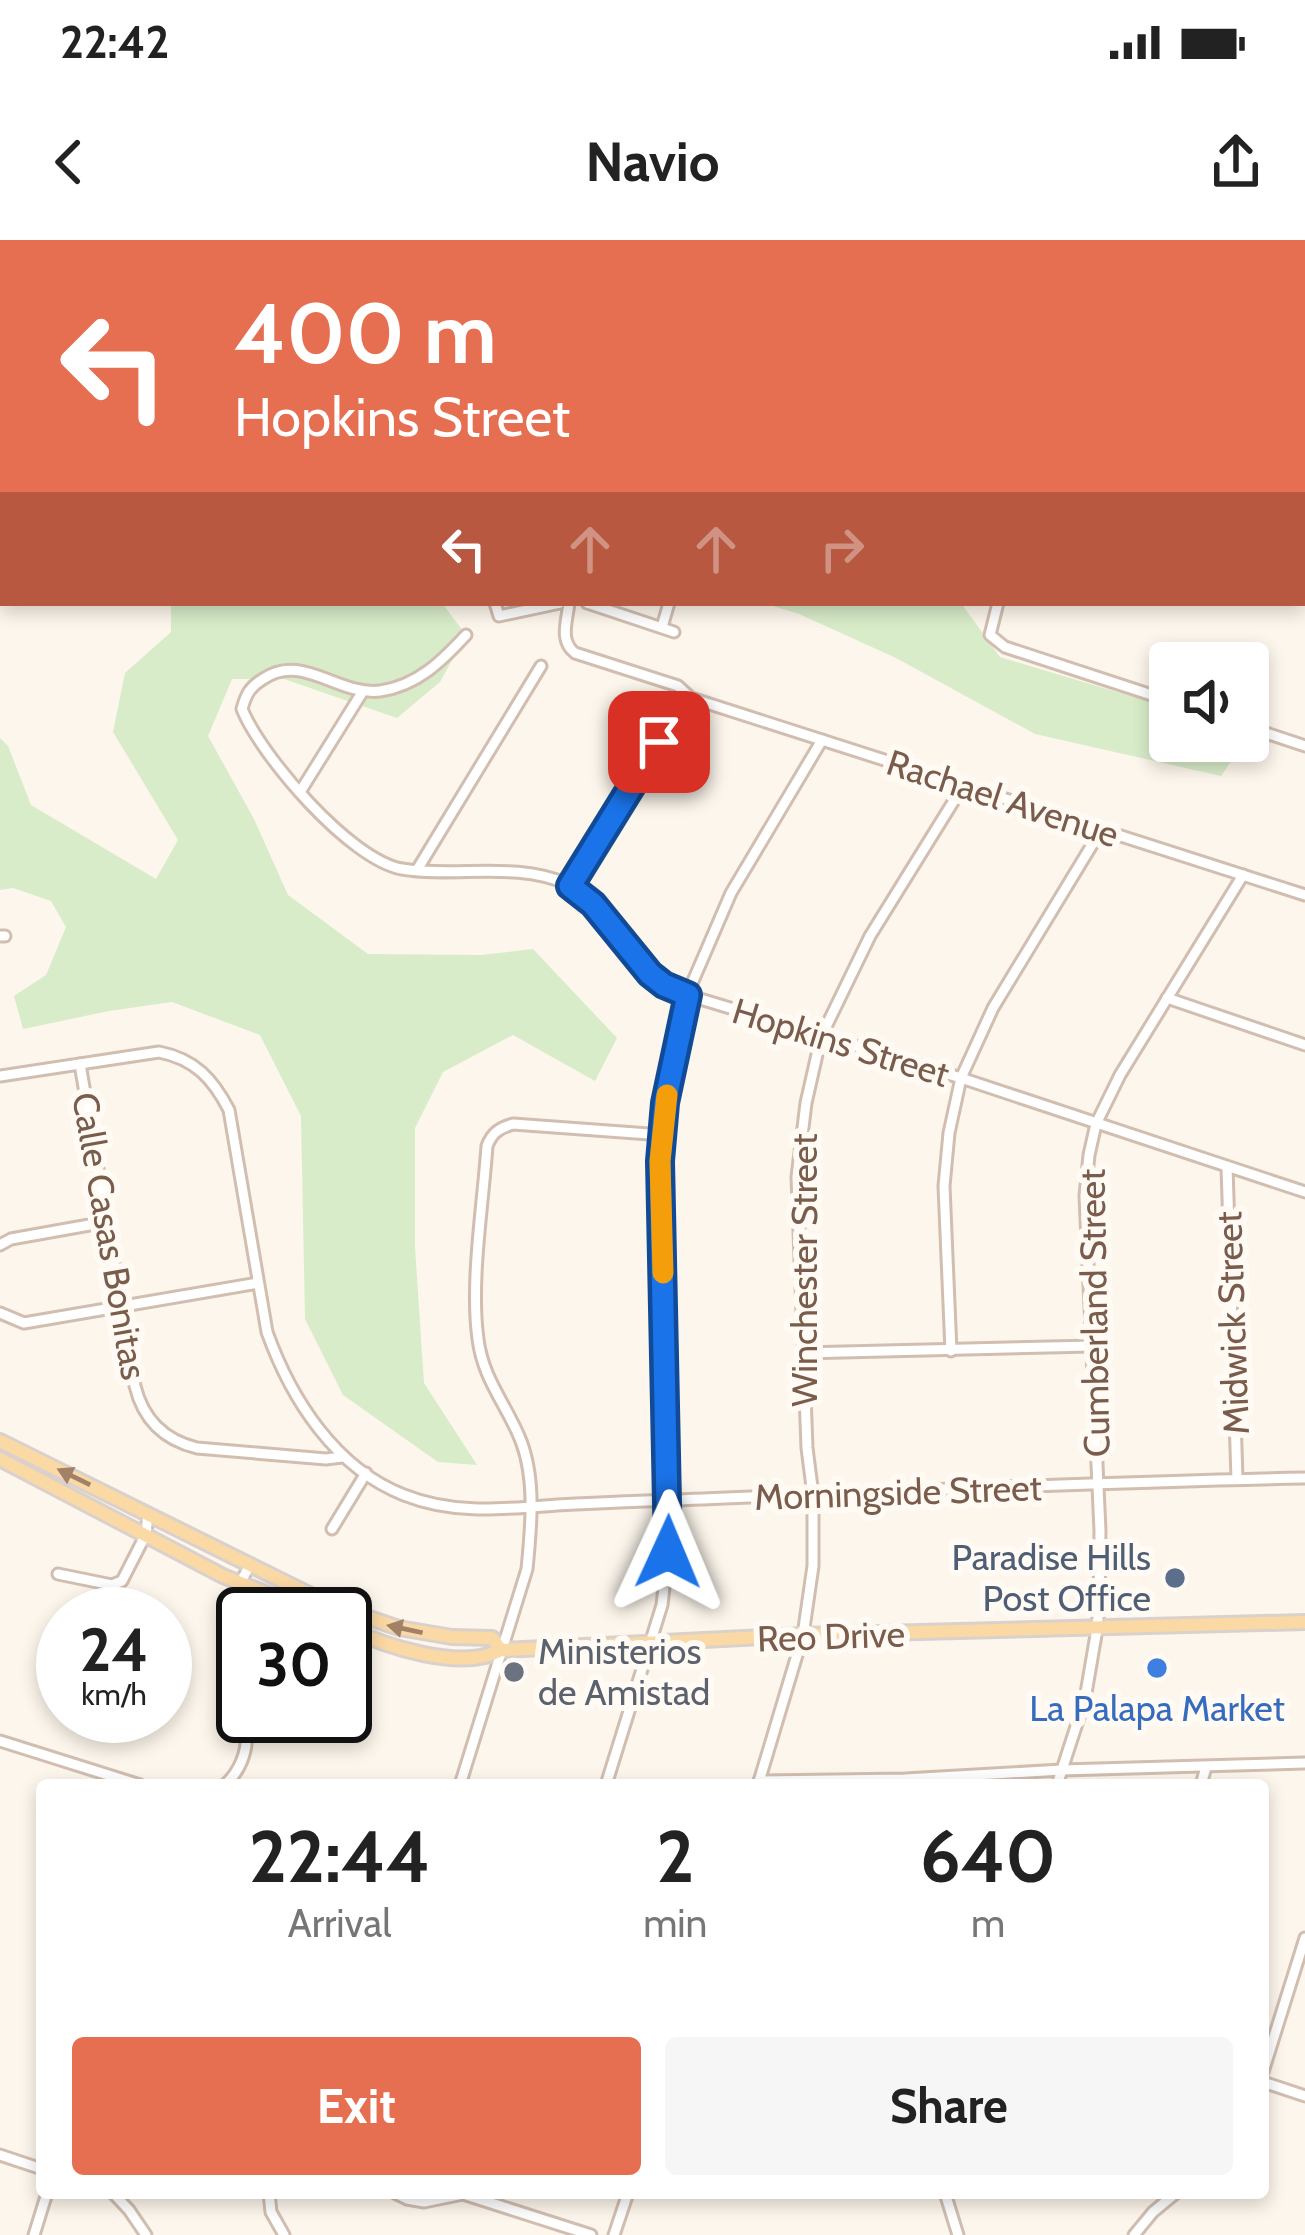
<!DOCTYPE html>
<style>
body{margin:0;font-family:Cabin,sans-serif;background:#f6f6f6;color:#222;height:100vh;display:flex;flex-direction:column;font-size:45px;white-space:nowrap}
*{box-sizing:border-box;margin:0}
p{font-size:39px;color:#767676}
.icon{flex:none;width:66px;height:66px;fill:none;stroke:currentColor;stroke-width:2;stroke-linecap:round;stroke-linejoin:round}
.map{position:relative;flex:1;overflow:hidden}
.details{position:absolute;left:36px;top:1539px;width:1233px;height:420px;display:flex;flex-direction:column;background:#fff;border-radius:12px;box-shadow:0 6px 18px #0003}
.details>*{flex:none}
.banner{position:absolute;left:0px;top:0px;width:1305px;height:366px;box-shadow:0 6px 18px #0003;background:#e76f51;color:#fff;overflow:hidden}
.fabs{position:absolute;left:1149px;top:402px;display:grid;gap:24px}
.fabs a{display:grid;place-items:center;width:120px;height:120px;border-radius:12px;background:#fff;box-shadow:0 6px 18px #0003;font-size:60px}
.speed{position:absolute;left:36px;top:1347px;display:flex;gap:24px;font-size:60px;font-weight:700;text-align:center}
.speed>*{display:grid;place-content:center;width:156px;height:156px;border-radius:50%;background:#fff;box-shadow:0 6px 18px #0003;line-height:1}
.speed small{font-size:30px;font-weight:400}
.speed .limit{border:6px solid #111;border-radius:18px;background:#fff;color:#111}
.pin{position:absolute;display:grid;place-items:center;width:102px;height:102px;color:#fff;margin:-51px;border-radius:24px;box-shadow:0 6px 18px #0006}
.me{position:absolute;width:132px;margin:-66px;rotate:1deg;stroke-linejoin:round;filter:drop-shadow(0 0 9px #0008)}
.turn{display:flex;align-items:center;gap:42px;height:252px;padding:0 36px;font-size:54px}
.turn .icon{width:156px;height:156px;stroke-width:2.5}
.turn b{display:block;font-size:84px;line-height:102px}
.lanes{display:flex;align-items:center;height:114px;padding:0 36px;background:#0003;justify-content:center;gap:60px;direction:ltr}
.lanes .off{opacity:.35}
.eta{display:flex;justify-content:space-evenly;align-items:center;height:204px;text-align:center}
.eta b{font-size:72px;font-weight:800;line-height:84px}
.primary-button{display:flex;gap:24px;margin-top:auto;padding:24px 36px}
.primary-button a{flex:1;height:138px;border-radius:12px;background:#e76f51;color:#fff;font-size:48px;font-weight:800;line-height:138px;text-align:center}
.primary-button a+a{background:#f6f6f6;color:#222}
.status{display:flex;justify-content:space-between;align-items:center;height:84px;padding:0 60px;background:#fff;direction:ltr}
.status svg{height:33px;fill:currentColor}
header{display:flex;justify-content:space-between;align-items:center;height:156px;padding:0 36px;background:#fff;font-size:54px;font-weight:800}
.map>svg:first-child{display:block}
</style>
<div class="status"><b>22:42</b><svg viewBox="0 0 49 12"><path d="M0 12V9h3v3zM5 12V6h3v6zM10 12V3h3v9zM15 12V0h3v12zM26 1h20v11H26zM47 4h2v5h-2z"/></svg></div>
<header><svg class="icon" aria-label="back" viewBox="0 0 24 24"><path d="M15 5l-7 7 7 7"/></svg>Navio<svg class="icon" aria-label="share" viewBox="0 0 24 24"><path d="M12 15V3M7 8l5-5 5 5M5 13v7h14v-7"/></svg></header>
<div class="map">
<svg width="1305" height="1995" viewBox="0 0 1305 1995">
<rect width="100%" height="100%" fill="#fdf6ec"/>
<g fill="#d8ecc9">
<path d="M171 363H442L466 395 440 442 397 478 284 439H232L208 496 254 579 288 655 368 714 481 715 533 709 617 798 595 841 513 795 443 832 415 888V1007L424 1143 477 1225 438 1222 343 1155 305 1079 301 876 260 795 172 762 109 771 23 789 14 756 46 735 66 687 51 661 13 648 0 650V498L8 506 31 565 156 639 178 600 113 492 125 433 171 392Z"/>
<path d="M763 363H961L1000 417 1170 468V501H1245L1221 536 1035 494 896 418 799 374Z"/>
</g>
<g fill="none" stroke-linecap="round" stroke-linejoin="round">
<defs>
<g id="minor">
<path d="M447 0 451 3"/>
<path d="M1133 0 1142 3"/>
<path d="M38 3 43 0"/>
<path d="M637 3 641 0"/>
<path d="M997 3V0"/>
<path d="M1106 3 1107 0"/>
<path d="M1302 54 1305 55"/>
<path d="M0 281 3 287"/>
<path d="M1302 353 1305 354"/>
<path d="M495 363 499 376 560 363"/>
<path d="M569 363C567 381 559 401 575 413L678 446 691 458"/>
<path d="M587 363 674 392"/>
<path d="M998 363 990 395 1005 407 1170 461"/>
<path d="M662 387 669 363"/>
<path d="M466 395C442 421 417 446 380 451 338 456 302 412 263 439 250 447 246 454 242 469 261 516 350 620 402 629 455 638 516 621 567 644 604 661 622 703 648 731 659 743 673 749 687 755L961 838 1305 952"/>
<path d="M1248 487 1305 506"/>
<path d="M300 552 363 451"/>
<path d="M417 630 541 426"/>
<path d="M570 646 679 470 691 458 1305 655"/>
<path d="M0 696H5"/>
<path d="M1167 758 1305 805"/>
<path d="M80 824 135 1146C143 1179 164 1200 197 1208L326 1219 342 1217"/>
<path d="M0 836 159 812C195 819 213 839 229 870L267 1092C291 1159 335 1228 404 1255 454 1275 504 1269 557 1265 596 1263 636 1261 675 1260 885 1252 1095 1242 1305 1238"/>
<path d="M1227 927 1237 1239"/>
<path d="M0 1005 11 999 106 982"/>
<path d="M0 1073 24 1083 258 1043"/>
<path d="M951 1111 944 946 949 893 961 838 993 768 1101 590"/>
<path d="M802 1113 1092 1106"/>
<path d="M332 1289 366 1233"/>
<path d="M58 1334 112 1345 122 1341 146 1294 148 1273"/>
<path d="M243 1469C225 1408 217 1382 250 1325"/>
<path d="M0 1501 140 1545"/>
<path d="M759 1541 905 1539 1062 1530 1305 1523"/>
<path d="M225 1545C245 1526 250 1503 245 1476"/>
<path d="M460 1545 527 1329C531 1288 536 1240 521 1201 507 1165 483 1140 478 1099 470 1042 483 965 487 906 492 893 499 888 513 884L663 895"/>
<path d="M606 1545 662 1365 668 1312 660 921 665 863 687 755 731 653 822 500"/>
<path d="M758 1545 803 1395 813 1326V1255L807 1208 797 937 806 863 821 797 870 696 963 546"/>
<path d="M1057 1545 1085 1459 1097 1389 1099 1363 1100 1291 1085 956 1089 915 1096 884 1120 835 1243 635"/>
<path d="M1201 1545 1206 1527"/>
<path d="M1263 1832 1305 1698"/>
<path d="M1263 1842 1305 1856"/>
<path d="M0 1915 42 1929"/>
<path d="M113 1953 129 1970 146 1995"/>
<path d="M269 1953 271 1972 284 1995"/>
<path d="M395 1953 407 1959 424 1962 463 1954 591 1995"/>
<path d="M945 1953 958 1995"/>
<path d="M34 1995 47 1953"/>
<path d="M614 1995 628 1953"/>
<path d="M1134 1995 1153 1972 1176 1953"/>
</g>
<g id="major">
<path d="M0 1201 331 1365 399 1388 452 1397 492 1398 501 1410"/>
<path d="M0 1219 223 1336 317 1374"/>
<path d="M345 1387C384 1406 461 1432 501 1410L803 1395 1305 1382"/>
</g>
</defs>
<use href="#minor" stroke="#d1beb0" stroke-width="15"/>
<use href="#major" stroke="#dad1cd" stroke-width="18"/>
<use href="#minor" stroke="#fff" stroke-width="9"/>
<use href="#major" stroke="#fbd9a5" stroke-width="12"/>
</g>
<defs><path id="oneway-solid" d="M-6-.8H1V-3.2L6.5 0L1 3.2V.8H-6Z" transform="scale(3)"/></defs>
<g fill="#a18267">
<use href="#oneway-solid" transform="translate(74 1237) rotate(-154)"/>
<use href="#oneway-solid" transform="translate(405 1389) rotate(-168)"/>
</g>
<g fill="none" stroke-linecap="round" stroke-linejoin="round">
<defs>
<path id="route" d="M659 502 570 646 593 664 650 734 664 745 688 755 665 863 660 921 668 1312"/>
</defs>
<use href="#route" stroke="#114b97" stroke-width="30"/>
<use href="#route" stroke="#1a73e8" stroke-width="21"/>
<path stroke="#f59e0b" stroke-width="21" d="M663 1033 660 921 667 855"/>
</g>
<circle fill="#5c6f8a" stroke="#fffaf3" stroke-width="4.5" cx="1175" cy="1338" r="12"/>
<circle fill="#3f7fe0" stroke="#fffaf3" stroke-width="4.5" cx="1157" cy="1428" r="12"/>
<circle fill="#6b7280" stroke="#fffaf3" stroke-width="4.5" cx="514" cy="1432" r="12"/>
<g text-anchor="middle" stroke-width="12" stroke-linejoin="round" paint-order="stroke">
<g font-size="36" fill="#7a5c4d" stroke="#fffaf3">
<text transform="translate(1003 558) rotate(18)" y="13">Rachael Avenue</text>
<text transform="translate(841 802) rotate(17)" y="13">Hopkins Street</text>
<text transform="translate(110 996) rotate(80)" y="13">Calle Casas Bonitas</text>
<text transform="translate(804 1030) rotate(-90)" y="13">Winchester Street</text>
<text transform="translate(1094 1073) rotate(-91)" y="13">Cumberland Street</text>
<text transform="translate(1232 1083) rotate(-92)" y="13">Midwick Street</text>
<text transform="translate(898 1252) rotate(-2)" y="13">Morningside Street</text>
<text transform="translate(831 1396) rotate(-2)" y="13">Reo Drive</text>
</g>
<g font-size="36" fill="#4e5e75" stroke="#fffaf3" text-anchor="end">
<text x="1151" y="1330">Paradise Hills<tspan x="1151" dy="41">Post Office</tspan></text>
</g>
<g font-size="36" fill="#5b616d" stroke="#fffaf3" text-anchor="start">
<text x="538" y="1424">Ministerios<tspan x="538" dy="41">de Amistad</tspan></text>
</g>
<g font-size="36" fill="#366cbe" stroke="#fffaf3">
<text x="1157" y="1481">La Palapa Market</text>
</g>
</g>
</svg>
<div class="fabs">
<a><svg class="icon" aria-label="sound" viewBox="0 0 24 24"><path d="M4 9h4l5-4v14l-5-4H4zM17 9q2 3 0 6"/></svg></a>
</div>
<div class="speed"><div>24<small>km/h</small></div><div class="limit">30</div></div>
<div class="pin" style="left:659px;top:502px;background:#d93025"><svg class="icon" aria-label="arrive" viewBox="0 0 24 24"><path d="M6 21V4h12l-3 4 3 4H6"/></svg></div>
<svg class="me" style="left:668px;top:1312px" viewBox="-20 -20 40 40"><path d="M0-17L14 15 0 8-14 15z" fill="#1a73e8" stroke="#fff" stroke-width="4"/></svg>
<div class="banner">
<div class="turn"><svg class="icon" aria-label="left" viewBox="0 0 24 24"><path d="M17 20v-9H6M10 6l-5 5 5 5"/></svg><div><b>400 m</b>Hopkins Street</div></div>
<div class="lanes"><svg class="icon" aria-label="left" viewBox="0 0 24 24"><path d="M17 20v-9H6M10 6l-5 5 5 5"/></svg><svg class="icon off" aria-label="ahead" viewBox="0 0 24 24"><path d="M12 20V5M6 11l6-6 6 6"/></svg><svg class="icon off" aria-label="ahead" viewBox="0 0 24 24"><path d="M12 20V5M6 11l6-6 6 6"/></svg><svg class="icon off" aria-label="right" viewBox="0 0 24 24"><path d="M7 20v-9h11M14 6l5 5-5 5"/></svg></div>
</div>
<section class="details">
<div class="eta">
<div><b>22:44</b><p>Arrival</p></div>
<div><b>2</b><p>min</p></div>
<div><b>640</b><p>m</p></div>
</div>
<div class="primary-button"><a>Exit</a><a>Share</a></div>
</section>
</div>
